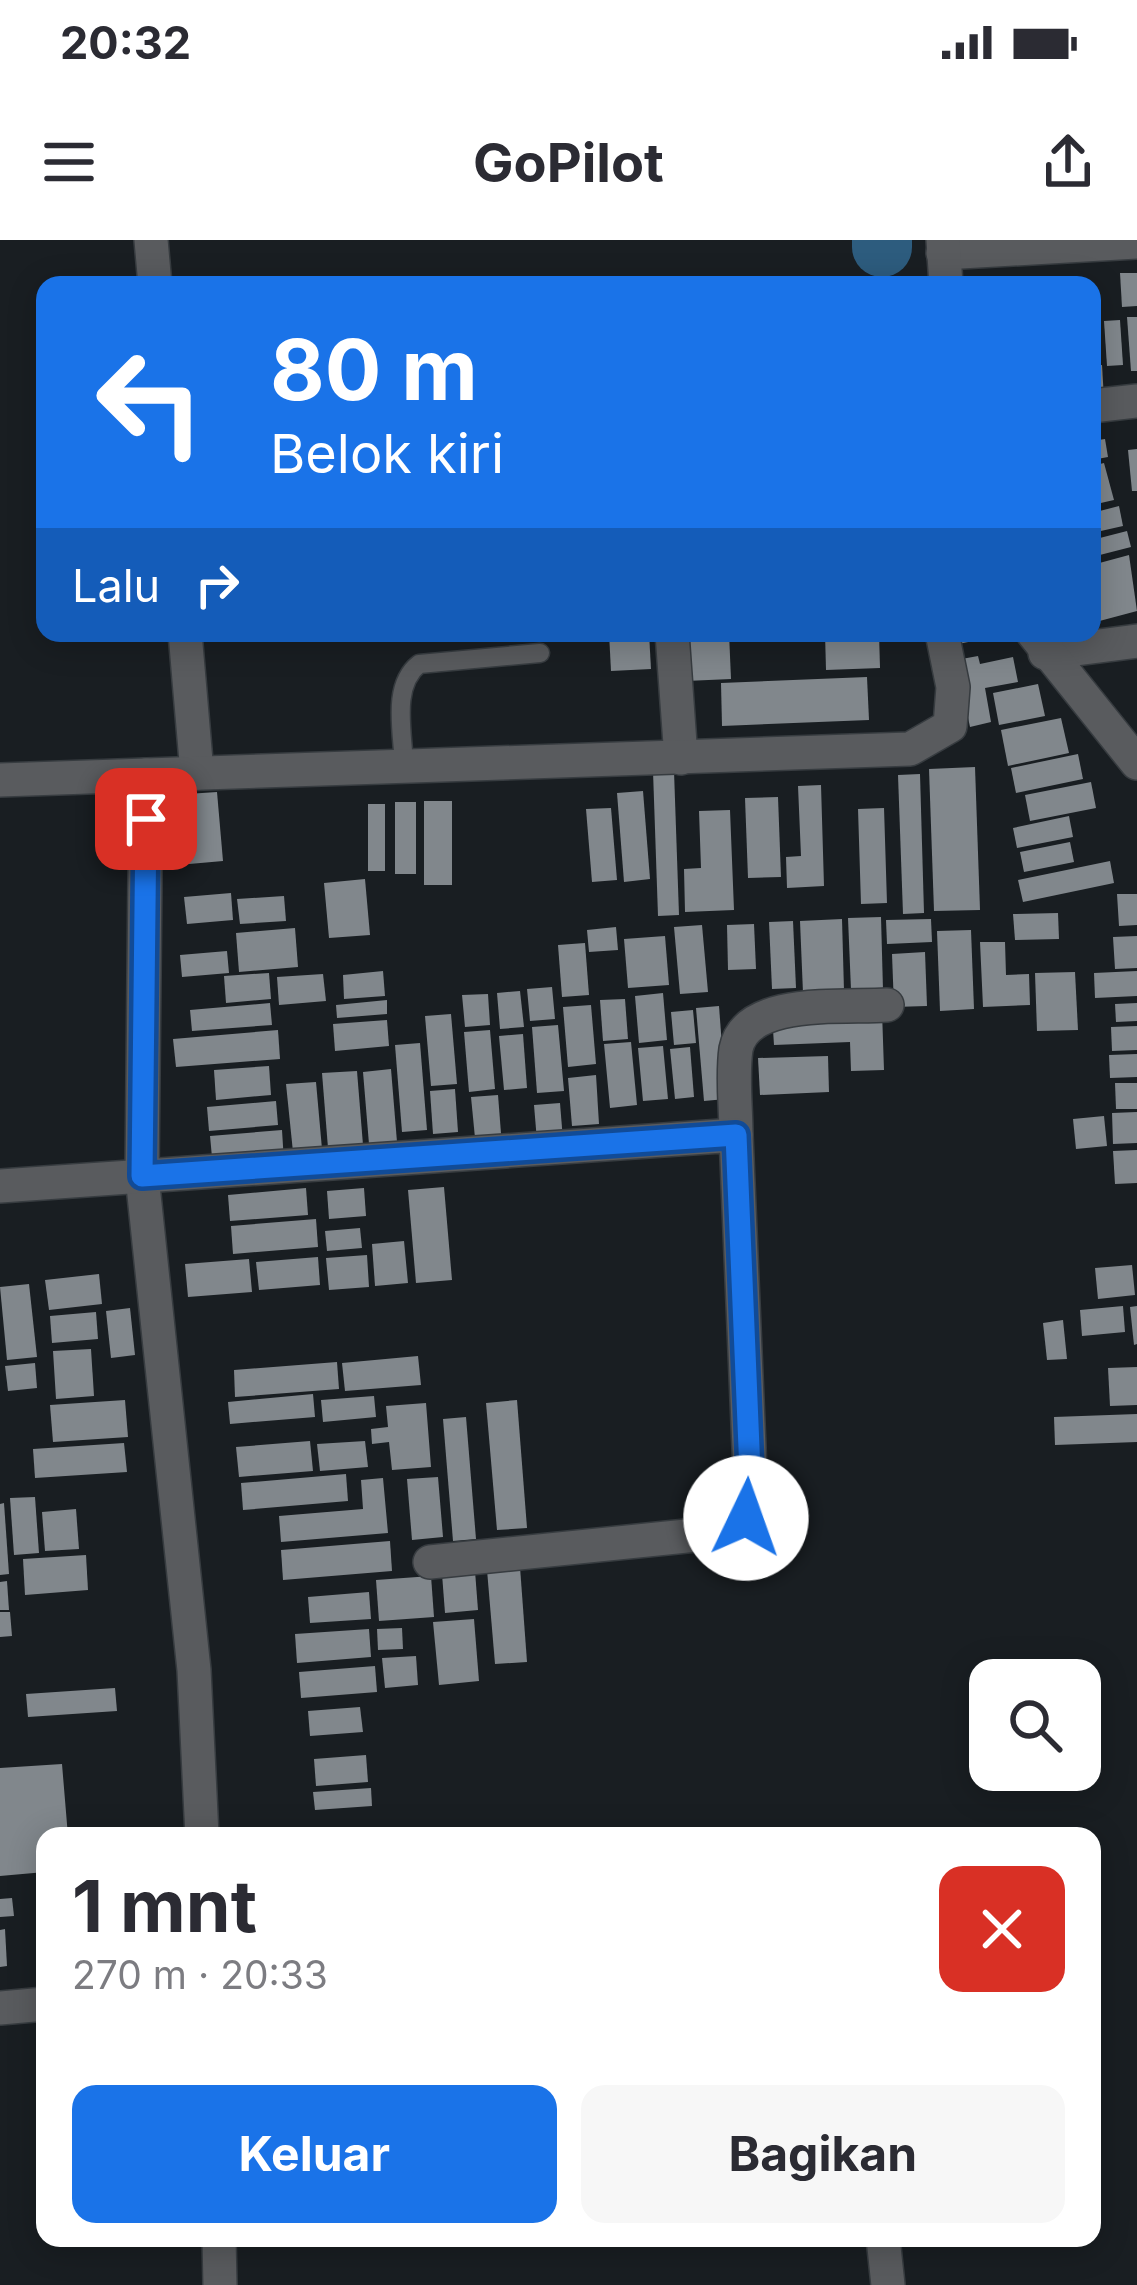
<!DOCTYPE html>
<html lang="id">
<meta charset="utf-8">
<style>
body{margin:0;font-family:Inter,sans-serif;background:#f7f7f7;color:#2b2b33;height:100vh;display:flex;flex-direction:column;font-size:45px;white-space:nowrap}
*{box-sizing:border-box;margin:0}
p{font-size:39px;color:#7c7c81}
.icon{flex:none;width:66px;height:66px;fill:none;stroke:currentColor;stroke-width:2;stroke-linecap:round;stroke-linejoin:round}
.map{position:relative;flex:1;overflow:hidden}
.drawer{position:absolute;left:36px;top:1587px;width:1065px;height:420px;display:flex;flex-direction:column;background:#fff;border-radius:24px;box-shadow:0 6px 30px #0003}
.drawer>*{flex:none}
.guide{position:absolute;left:36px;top:36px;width:1065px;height:366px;border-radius:24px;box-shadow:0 6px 30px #0003;background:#1a73e8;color:#fff;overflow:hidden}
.buttons{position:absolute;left:969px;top:1419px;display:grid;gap:24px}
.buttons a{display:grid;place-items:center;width:132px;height:132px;border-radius:24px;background:#fff;box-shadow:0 6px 30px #0003;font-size:60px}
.pin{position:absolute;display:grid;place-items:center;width:102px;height:102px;color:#fff;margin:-51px;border-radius:24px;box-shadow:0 6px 18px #0006}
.me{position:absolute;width:132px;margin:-66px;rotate:3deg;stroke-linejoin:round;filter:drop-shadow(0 0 9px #0008)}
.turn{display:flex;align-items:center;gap:42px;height:252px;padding:0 36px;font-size:54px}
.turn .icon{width:156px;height:156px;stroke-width:2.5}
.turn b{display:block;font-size:84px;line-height:102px}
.then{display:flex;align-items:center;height:114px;padding:0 36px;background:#0003;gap:24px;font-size:45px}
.round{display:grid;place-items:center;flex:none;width:126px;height:126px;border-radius:24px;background:#f7f7f7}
.headline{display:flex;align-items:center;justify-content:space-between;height:204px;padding:0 36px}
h1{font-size:72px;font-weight:700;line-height:90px}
.action{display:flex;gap:24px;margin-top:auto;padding:24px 36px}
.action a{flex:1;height:138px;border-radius:24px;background:#1a73e8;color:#fff;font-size:48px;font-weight:700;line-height:138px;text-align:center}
.action a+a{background:#f7f7f7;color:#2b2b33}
.status{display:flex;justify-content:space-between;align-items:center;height:84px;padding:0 60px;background:#fff;direction:ltr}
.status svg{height:33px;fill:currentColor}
header{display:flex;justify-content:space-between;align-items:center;height:156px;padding:0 36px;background:#fff;font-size:54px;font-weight:700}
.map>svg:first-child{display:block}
</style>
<div class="status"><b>20:32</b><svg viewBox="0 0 49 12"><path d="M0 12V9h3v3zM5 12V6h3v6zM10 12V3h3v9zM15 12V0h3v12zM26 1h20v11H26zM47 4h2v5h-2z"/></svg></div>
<header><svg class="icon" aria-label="menu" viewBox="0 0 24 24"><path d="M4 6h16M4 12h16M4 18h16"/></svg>GoPilot<svg class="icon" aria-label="share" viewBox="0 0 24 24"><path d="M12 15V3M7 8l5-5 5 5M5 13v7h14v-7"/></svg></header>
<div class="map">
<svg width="1137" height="2045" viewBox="0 0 1137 2045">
<rect width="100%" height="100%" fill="#191e22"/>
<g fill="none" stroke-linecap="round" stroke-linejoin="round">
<path stroke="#2d5c7e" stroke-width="60" d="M882 0V7"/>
</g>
<g fill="#81878c">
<path d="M1120 33H1137V66L1122 67Z"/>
<path d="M1127 77H1137V131H1131Z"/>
<path d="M1120 80 1123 125 1107 126 1104 81Z"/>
<path d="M1102 125 1104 159 1092 160V126Z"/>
<path d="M1105 199 1108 217 1092 220V201Z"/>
<path d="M1137 209V251H1132L1128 210Z"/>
<path d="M1104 223 1114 260 1092 265V226Z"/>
<path d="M1119 266 1123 286 1092 293V273Z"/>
<path d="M1127 291 1131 307 1092 317V300Z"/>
<path d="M1129 315 1137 371 1092 383V325Z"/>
<path d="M609 393H649L651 429 611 431Z"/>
<path d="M685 393H729L731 439 686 441Z"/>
<path d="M825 393H879L880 428 826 430Z"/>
<path d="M956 393H1004V395L958 404Z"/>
<path d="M978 416 980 424 1013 417 1018 442 985 448 991 482 970 487 956 420Z"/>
<path d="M867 437 869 480 722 486 721 443Z"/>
<path d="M1038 444 1045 476 999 485 993 453Z"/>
<path d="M1061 478 1069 513 1008 526 1001 490Z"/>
<path d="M1078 514 1083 539 1016 553 1011 528Z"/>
<path d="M975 527 980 670 934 671 929 529Z"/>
<path d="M653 531H674L679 675 658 676Z"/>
<path d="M920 534 924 673 903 674 898 535Z"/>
<path d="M1091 542 1096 568 1030 581 1025 555Z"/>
<path d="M821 545 824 646 787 648 786 617 801 616 798 546Z"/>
<path d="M643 551 650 639 624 642 617 553Z"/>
<path d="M217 552 223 621 178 625 172 555Z"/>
<path d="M778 557 781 637 748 638 745 558Z"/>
<rect x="424" y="561" width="28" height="84"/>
<rect x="395" y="562" width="21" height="72"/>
<rect x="368" y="564" width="17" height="67"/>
<path d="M611 568 617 640 592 642 586 569Z"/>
<path d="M884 568 887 663 861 664 858 569Z"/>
<path d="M730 570 734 670 685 672 684 629 701 628 699 571Z"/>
<path d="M1069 576 1073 597 1017 608 1013 588Z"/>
<path d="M1070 602 1074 622 1024 632 1020 612Z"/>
<path d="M1110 621 1114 643 1023 662 1018 640Z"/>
<path d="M365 639 370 695 329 698 324 643Z"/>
<path d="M231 653 233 680 187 684 184 657Z"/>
<path d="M1117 654H1137V685L1119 686Z"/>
<path d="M284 656 286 681 240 684 237 659Z"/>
<path d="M1058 673 1059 699 1015 700 1013 674Z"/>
<path d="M881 677 883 750H851L848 678Z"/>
<path d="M842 679 844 751 803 753 800 681Z"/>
<path d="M931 679 932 702 887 704 886 680Z"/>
<path d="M793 681 796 748 772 749 769 682Z"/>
<path d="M754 684 756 729 728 730 727 685Z"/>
<path d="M702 685 708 752 680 754 674 687Z"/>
<path d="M616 687 618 710 589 712 587 690Z"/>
<path d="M295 688 298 727 239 732 236 693Z"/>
<path d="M971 690 974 769 940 771 937 691Z"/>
<path d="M665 696 669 745 628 748 624 699Z"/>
<path d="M1137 696V728L1115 729 1113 697Z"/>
<path d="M980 702H1005L1006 735 1029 734 1030 765 983 767Z"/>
<path d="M585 703 589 755 562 757 558 705Z"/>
<path d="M227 711 229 733 182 737 180 715Z"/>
<path d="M925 712 927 766 894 767 892 714Z"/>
<path d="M383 731 385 756 344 759 343 735Z"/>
<path d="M1137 731V756L1095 758 1094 733Z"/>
<path d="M1075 732 1078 790 1037 791 1035 733Z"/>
<path d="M269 733 271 759 226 763 224 736Z"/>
<path d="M323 734 326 761 279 765 277 737Z"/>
<path d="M552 747 555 779 530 781 527 749Z"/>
<path d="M520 751 524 787 500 789 497 753Z"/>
<path d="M663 753 667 800 639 803 635 756Z"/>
<path d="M488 754 490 785 465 787 462 755Z"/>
<path d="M625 759 628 799 603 801 600 760Z"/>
<path d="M387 760V774L337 778 336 765Z"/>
<path d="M270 763 272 785 192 791 190 770Z"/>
<path d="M1137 763V781L1116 782 1115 764Z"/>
<path d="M591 765 596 824 568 827 563 767Z"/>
<path d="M719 766 726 859 704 861 696 768Z"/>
<path d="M693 770 696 803 674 805 671 772Z"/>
<path d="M882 771 884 830 851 831 850 802 774 805 772 774Z"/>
<path d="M451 774 457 844 431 846 425 776Z"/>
<path d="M387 780 389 806 335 811 333 784Z"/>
<path d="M558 785 564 851 537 853 532 787Z"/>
<path d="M1137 786V810L1112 811 1111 787Z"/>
<path d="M278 790 280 819 176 827 173 799Z"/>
<path d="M490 790 495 849 469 852 464 792Z"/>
<path d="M523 794 527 848 504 850 499 796Z"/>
<path d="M631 802 637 865 610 868 604 804Z"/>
<path d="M420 803 427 890 402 892 395 805Z"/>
<path d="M663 806 668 859 643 861 638 808Z"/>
<path d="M690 807 694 857 675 859 670 809Z"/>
<path d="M1137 814V837L1110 838 1109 815Z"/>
<path d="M828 816 829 852 760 855 758 818Z"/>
<path d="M269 826 271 855 216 860 214 830Z"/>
<path d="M391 829 397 902 369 904 363 832Z"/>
<path d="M357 831 363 905 328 908 322 833Z"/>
<path d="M596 835 599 884 572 886 568 838Z"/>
<path d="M316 842 322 909 293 912 286 844Z"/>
<path d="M1115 843H1137V869H1116Z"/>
<path d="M455 849 458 892 433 894 430 851Z"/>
<path d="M498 855 502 906 476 908 471 857Z"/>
<path d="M276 861 278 885 209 891 207 867Z"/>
<path d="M560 863 563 900 537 901 534 865Z"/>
<path d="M1137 872V903L1113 904 1112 873Z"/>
<path d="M1104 876 1107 906 1076 909 1073 879Z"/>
<path d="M282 890 284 922 213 928 210 896Z"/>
<path d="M1137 910V943L1115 944 1113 911Z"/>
<path d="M444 947 452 1040 416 1043 408 950Z"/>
<path d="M306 948 308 975 230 981 228 955Z"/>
<path d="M364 948 366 976 329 979 327 951Z"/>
<path d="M316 979 318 1007 233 1014 231 986Z"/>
<path d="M360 988 362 1008 327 1011 325 991Z"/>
<path d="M404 1001 408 1043 375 1046 372 1004Z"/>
<path d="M367 1015 369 1047 329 1050 326 1018Z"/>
<path d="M318 1017 320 1045 259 1050 256 1022Z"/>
<path d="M249 1019 252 1052 188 1057 185 1024Z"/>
<path d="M1132 1025 1135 1055 1098 1059 1095 1028Z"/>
<path d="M99 1034 102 1064 49 1070 45 1040Z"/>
<path d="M29 1044 37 1117 7 1120 0 1047Z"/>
<path d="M1123 1066 1125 1092 1082 1096 1080 1070Z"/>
<path d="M1137 1066V1104L1134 1105 1130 1067Z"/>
<path d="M130 1068 135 1115 111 1118 106 1071Z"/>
<path d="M96 1072 98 1099 52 1103 50 1076Z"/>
<path d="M1063 1080 1067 1119 1047 1120 1043 1083Z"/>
<path d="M91 1109 94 1156 56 1159 53 1111Z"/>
<path d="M418 1116 421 1145 345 1151 342 1123Z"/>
<path d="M337 1122 339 1149 235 1157 234 1130Z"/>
<path d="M35 1123 37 1148 8 1151 5 1126Z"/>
<path d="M1137 1127V1165L1110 1166 1108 1128Z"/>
<path d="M313 1154 315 1177 230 1184 228 1162Z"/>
<path d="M374 1156 376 1177 323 1182 321 1160Z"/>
<path d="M125 1160 128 1197 53 1202 50 1165Z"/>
<path d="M517 1160 527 1288 497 1290 486 1163Z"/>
<path d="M426 1163 431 1227 392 1230 389 1202 372 1204 371 1189 388 1187 386 1166Z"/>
<path d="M1137 1174V1202L1055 1205 1054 1177Z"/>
<path d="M466 1177 476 1299 453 1301 443 1179Z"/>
<path d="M310 1201 313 1231 239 1237 236 1207Z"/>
<path d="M365 1201 368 1227 320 1231 317 1204Z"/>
<path d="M124 1203 127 1232 35 1238 33 1209Z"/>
<path d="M346 1234 348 1261 243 1270 241 1243Z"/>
<path d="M438 1237 443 1297 412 1300 407 1239Z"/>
<path d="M383 1238 388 1293 281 1302 279 1276 363 1269 361 1240Z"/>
<path d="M35 1257 39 1313 14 1315 10 1258Z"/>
<path d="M4 1263 9 1334 0 1335V1264Z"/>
<path d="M76 1269 79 1309 45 1311 42 1272Z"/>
<path d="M390 1301 392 1331 283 1340 281 1310Z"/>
<path d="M86 1315 88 1350 25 1355 23 1319Z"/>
<path d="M520 1327 527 1422 495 1424 487 1330Z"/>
<path d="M475 1331 478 1370 445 1373 442 1334Z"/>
<path d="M431 1336 434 1377 379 1381 376 1340Z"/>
<path d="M7 1341 9 1370H0V1342Z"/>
<path d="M369 1352 371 1379 310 1383 308 1357Z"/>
<path d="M0 1372H10L12 1396 0 1397Z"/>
<path d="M474 1379 479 1441 439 1445 433 1382Z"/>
<path d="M402 1388 403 1409 378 1410 377 1389Z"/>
<path d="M369 1389 371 1417 297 1423 295 1394Z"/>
<path d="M416 1416 418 1445 385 1448 382 1418Z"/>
<path d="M375 1426 377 1452 301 1458 299 1432Z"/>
<path d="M115 1448 117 1471 28 1477 26 1454Z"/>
<path d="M360 1467 363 1492 310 1496 308 1471Z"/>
<path d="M366 1515 368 1542 316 1546 314 1519Z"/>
<path d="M62 1524 68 1596H45V1632L0 1636V1528Z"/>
<path d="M371 1548 372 1566 315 1570 313 1552Z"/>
<path d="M12 1658 14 1676 0 1677V1659Z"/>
<path d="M5 1689 7 1726 0 1727V1690Z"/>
</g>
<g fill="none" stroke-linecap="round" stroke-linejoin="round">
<defs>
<path id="service" d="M404 526C403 493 391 446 419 424L540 413"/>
<g id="minor">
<path d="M151 0 155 45"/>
<path d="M943 13 1137 2"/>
<path d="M1092 166 1137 161"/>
<path d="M185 393 197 533"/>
<path d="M672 393 681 518"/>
<path d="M1045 413 1137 401"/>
<path d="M146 535 142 936 194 1430 202 1596"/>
<path d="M0 540 910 509 950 486 953 447 942 393"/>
<path d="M736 895C736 867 732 836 736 809 746 757 843 768 887 765"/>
<path d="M0 946 736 895 751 1256 746 1278 716 1293 430 1322"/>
<path d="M0 1768 45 1764"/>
<path d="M219 1998 220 2045"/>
<path d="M883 1998 888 2045"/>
</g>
<g id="tertiary">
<path d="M943 0 946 45"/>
<path d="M1033 393 1137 523"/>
</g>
</defs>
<use href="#service" stroke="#373c40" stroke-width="21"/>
<use href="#minor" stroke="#373c40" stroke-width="36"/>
<use href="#tertiary" stroke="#373c40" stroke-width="36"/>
<use href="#service" stroke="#595b5e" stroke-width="18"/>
<use href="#minor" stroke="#595b5e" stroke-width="33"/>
<use href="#tertiary" stroke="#595b5e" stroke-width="33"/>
</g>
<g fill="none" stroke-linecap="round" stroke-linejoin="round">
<defs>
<path id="route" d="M146 579 142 936 736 895 751 1256 746 1278"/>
</defs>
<use href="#route" stroke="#114b97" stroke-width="30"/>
<use href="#route" stroke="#1a73e8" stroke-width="21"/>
</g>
</svg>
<div class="buttons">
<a><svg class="icon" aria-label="search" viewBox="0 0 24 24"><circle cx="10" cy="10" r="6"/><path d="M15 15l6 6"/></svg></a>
</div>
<div class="pin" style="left:146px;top:579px;background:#d93025"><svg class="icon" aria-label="arrive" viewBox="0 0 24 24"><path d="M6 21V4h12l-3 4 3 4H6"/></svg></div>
<svg class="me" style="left:746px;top:1278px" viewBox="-20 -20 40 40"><circle r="19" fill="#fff"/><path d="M0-13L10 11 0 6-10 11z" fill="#1a73e8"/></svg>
<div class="guide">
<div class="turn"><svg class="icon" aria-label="left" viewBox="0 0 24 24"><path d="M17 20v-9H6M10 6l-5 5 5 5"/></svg><div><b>80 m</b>Belok kiri</div></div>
<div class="then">Lalu<svg class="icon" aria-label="right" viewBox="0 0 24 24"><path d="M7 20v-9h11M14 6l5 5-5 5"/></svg></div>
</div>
<section class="drawer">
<div class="headline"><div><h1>1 mnt</h1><p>270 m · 20:33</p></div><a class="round" style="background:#d93025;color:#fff"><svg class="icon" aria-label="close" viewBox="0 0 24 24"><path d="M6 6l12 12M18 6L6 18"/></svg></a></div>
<div class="action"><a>Keluar</a><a>Bagikan</a></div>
</section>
</div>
